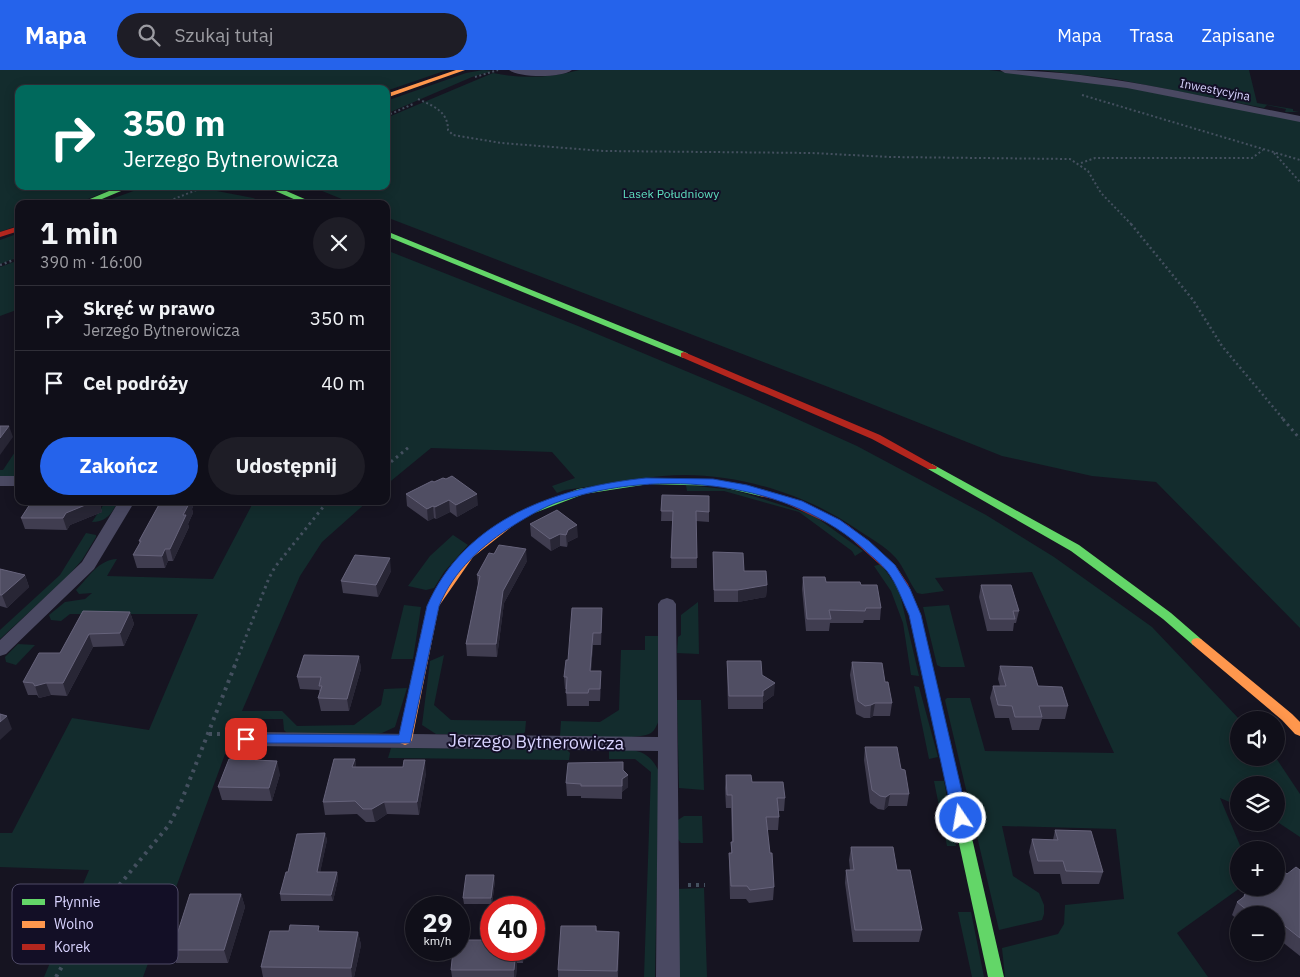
<!DOCTYPE html>
<html lang="pl">
<meta charset="utf-8">
<style>
body{margin:0;font-family:"IBM Plex Sans",sans-serif;background:#1e1d26;color:#f1f3f6;height:100vh;display:flex;flex-direction:column;font-size:19px;white-space:nowrap}
*{box-sizing:border-box;margin:0}
p{font-size:16px;color:#9c9ca2}
.icon{flex:none;width:28px;height:28px;fill:none;stroke:currentColor;stroke-width:2;stroke-linecap:round;stroke-linejoin:round}
.map{position:relative;flex:1;overflow:hidden}
.details{position:absolute;left:15px;top:130px;width:375px;height:305px;display:flex;flex-direction:column;background:#100f19;border-radius:10px;box-shadow:0 2px 12px #0003,0 0 0 1px #302f38}
.details>*{flex:none}
.top-card{position:absolute;left:15px;top:15px;width:375px;height:105px;border-radius:10px;box-shadow:0 2px 12px #0003,0 0 0 1px #302f38;background:#00695c;color:#fff;overflow:hidden}
.fabs{position:absolute;left:1230px;top:641px;display:grid;gap:10px}
.fabs a{display:grid;place-items:center;width:55px;height:55px;border-radius:50%;background:#100f19;box-shadow:0 2px 12px #0003,0 0 0 1px #302f38;font-size:25px}
.speed{position:absolute;left:405px;top:826px;display:flex;gap:10px;font-size:25px;font-weight:700;text-align:center}
.speed>*{display:grid;place-content:center;width:65px;height:65px;border-radius:50%;background:#100f19;box-shadow:0 2px 12px #0003,0 0 0 1px #302f38;line-height:1}
.speed small{font-size:12px;font-weight:400}
.speed .limit{border:8px solid #d22;background:#fff;color:#111}
.pin{position:absolute;display:grid;place-items:center;width:42px;height:42px;color:#fff;margin:-21px;border-radius:10px;box-shadow:0 2px 8px #0006}
.me{position:absolute;width:55px;margin:-28px;rotate:348deg;stroke-linejoin:round;filter:drop-shadow(0 0 4px #0008)}
.turn{display:flex;align-items:center;gap:18px;height:105px;padding:0 25px;font-size:22px}
.turn .icon{width:65px;height:65px;stroke-width:2.5}
.turn b{display:block;font-size:35px;line-height:42px}
.round{display:grid;place-items:center;flex:none;width:52px;height:52px;border-radius:26px;background:#1e1d26}
.overview{display:flex;align-items:center;justify-content:space-between;height:85px;padding:0 25px}
h1{font-size:30px;font-weight:800;line-height:38px}
.button{display:flex;gap:10px;margin-top:auto;padding:10px 25px}
.button a{flex:1;height:58px;border-radius:30px;background:#2563eb;color:#fff;font-size:20px;font-weight:800;line-height:58px;text-align:center}
.button a+a{background:#1e1d26;color:#f1f3f6}
ul{padding:0;list-style:none}
li{display:flex;align-items:center;gap:15px;height:65px;padding:0 25px;border-top:1px solid #302f38}
li div{flex:1}
li b{display:block;font-size:19px}
li em{font-style:normal}
header{display:flex;align-items:center;gap:30px;box-sizing:border-box;height:70px;padding:0 25px;background:#2563eb;color:#fff}
header strong{font-size:24px}
nav{display:flex;gap:28px;margin-inline-start:auto;font-size:18px}
.search{width:350px;height:45px;background:#1e1d26;display:flex;align-items:center;gap:12px;box-sizing:border-box;padding:0 18px;border-radius:28px;color:#9c9ca2;font-size:19px}
.map>svg:first-child{display:block}
</style>
<header>
<strong>Mapa</strong>
<div class="search"><svg class="icon" aria-label="search" viewBox="0 0 24 24"><circle cx="10" cy="10" r="6"/><path d="M15 15l6 6"/></svg>Szukaj tutaj</div>
<nav><a>Mapa</a><a>Trasa</a><a>Zapisane</a></nav>
</header>
<div class="map">
<svg width="1300" height="907" viewBox="0 0 1300 907">
<rect width="100%" height="100%" fill="#161421"/>
<g fill="#132c2d">
<path d="M0 0H447L386 21V19H19V116H121L75 134H19V155L0 162Z"/>
<path d="M483 0 492 1 472 7 386 44V31L466 3Z"/>
<path d="M579 0H989L1114 15 1300 51V558L1156 412 1092 406 1002 386 844 323 386 147V134H354L310 116H386V48L493 3C521 9 551 8 579 0Z"/>
<path d="M1039 0H1249L1257 33 1293 39V41L1299 42H1285L1286 39 1267 35 1264 38 1115 9Z"/>
<path d="M147 116 205 117 217 121 253 128 269 134H98Z"/>
<path d="M19 163V187L0 194V170Z"/>
<path d="M386 180 578 256 748 327 857 376 986 445 1054 487 1152 557 1240 650H1239V688H1276L1300 724V767L1276 751V715H1239V736L1220 728 1242 780H1239V818H1240L1177 863 1208 907H1005L1002 878 1058 864 1064 854 1065 835 1124 829 1116 759 1002 756 1013 806 1039 823 1044 835V844L1042 850 999 860 945 630 947 628H970L985 681 1114 683 1032 502 935 508 944 521 922 524 917 523C909 512 904 497 895 487 884 475 868 467 855 458 803 422 727 400 663 406 631 409 598 416 565 420L557 423 552 416 575 408 552 382 431 378 386 415Z"/>
<path d="M19 190V239L0 246V197Z"/>
<path d="M19 376V408L0 407V400H3Z"/>
<path d="M686 415 734 420 813 445 863 481 855 486 852 481 799 442 724 421H687Z"/>
<path d="M100 431H118C112 443 107 452 92 452L104 434Z"/>
<path d="M254 431H368L322 472 300 506 242 641H282L297 656 354 655 381 635 384 619 407 618 395 657 382 663 375 664 292 663 286 662 284 660 283 649H246L241 662H234L231 668 143 907H44L89 800 0 797V763H12L72 648 149 660 198 544H70L61 551 51 550 49 545 65 532 85 529 92 523 79 524 76 520C89 507 98 490 117 489L107 506 213 509Z"/>
<path d="M86 463 96 465V467L82 490 68 506 0 569V560L60 505Z"/>
<path d="M453 465 468 475 444 502 434 518 426 520 408 516 430 486Z"/>
<path d="M881 494 899 520 919 606 911 605 903 553 891 521 874 496Z"/>
<path d="M698 532 699 584 677 583 678 567 681 565V545Z"/>
<path d="M404 535 421 537 413 589H391Z"/>
<path d="M949 535 951 543 965 597H941L937 595 923 537Z"/>
<path d="M645 566H659V650C657 655 655 660 651 663 638 671 578 666 560 666L561 651 600 652 619 640 621 580H645Z"/>
<path d="M18 574 35 575 16 595 6 592 5 587Z"/>
<path d="M444 585 434 635 451 650 526 651 525 662 521 666 436 664 422 655 430 591Z"/>
<path d="M914 616 919 617 938 687 929 689Z"/>
<path d="M677 630H701L704 720 679 718Z"/>
<path d="M391 678 566 679 570 683 569 690 388 688Z"/>
<path d="M609 679C632 680 648 677 659 702L655 907H644L651 702 635 689H609Z"/>
<path d="M934 711H944L956 776H947Z"/>
<path d="M684 746H702L703 773H681L677 768 678 750Z"/>
<path d="M704 818 707 907H678L677 819Z"/>
<path d="M958 842H971L984 907H972Z"/>
</g>
<g fill="none" stroke-linecap="round" stroke-linejoin="round">
<g stroke="#44505f" stroke-width="2" stroke-dasharray="2 2.5" stroke-linecap="butt">
<path d="M475 7 498 0"/>
<path d="M1082 25 1300 90"/>
<path d="M418 29C433 36 448 41 448 60L453 65 501 73 604 81 812 83 890 87 1070 89 1088 101 1101 123 1132 155"/>
<path d="M386 46 413 34"/>
<path d="M1274 83 1300 112"/>
<path d="M1081 93 1095 88H1252L1263 80"/>
<path d="M161 134 207 116"/>
</g>
<g stroke="#44505f" stroke-width="2.5" stroke-dasharray="2 3" stroke-linecap="butt">
<path d="M1131 154 1193 230 1222 276 1284 350"/>
<path d="M0 195 19 188"/>
</g>
<g stroke="#44505f" stroke-width="3" stroke-dasharray="2.5 4" stroke-linecap="butt">
<path d="M1283 349 1300 369"/>
<path d="M386 396 409 377"/>
<path d="M234 597 269 508 275 497 328 431"/>
</g>
<g stroke="#44505f" stroke-width="4" stroke-dasharray="3 5" stroke-linecap="butt">
<path d="M209 664H227"/>
<path d="M688 815H705"/>
<path d="M56 907 83 859 169 755 181 732 235 595"/>
</g>
<g fill="#4a4962" fill-rule="evenodd">
<path d="M509 0H572C561 8 520 8 509 0Z"/>
<path d="M1000 0C1101 0 1202 27 1300 46V52L1127 18 1005 3Z"/>
<rect x="0" y="406" width="19" height="10"/>
<path d="M119 431H135L94 499 6 584 0 586V570L82 492Z"/>
<path d="M667 528 673 530 676 534 680 907H656L658 681 246 676 239 674 236 669 239 664 246 662 658 667V534L661 530Z"/>
</g>
<g fill="#63d668" fill-rule="evenodd">
<path d="M121 116H133L90 134H78Z"/>
<path d="M264 116H275L316 134H305Z"/>
<path d="M386 161 687 283 689 285 684 288 681 287 386 166Z"/>
<path d="M932 394 1079 475 1171 543 1201 569 1203 572 1201 575H1193L1163 549 1071 481 928 399 927 397Z"/>
<path d="M649 408 718 410 768 422 769 424 764 427 718 416 649 414 584 424 524 447 515 454H507L505 452 516 443 578 419Z"/>
<path d="M928 599 933 600 934 603 1004 907H988L922 603 923 600Z"/>
</g>
<g fill="#ff974d" fill-rule="evenodd">
<path d="M456 0H465L386 28V24Z"/>
<path d="M511 449 515 450 517 452 515 454 473 487 439 536 412 670 410 673 405 675 400 673 398 670 427 536 465 481 507 450Z"/>
<path d="M1197 568 1201 569 1292 644 1300 652V666L1295 664 1282 650 1193 575 1191 572 1193 569Z"/>
</g>
<g fill="#b3261e" fill-rule="evenodd">
<path d="M19 156V161L0 167V162Z"/>
<path d="M684 282 880 365 937 397 936 399H928L872 369 681 287V283Z"/>
<path d="M764 421 789 427 848 455 895 495 908 514 921 545 934 603 933 606H923L922 603 909 545 896 514 887 501 840 459 781 431 760 426 759 424 760 422Z"/>
</g>
</g>
<g fill="#403d50">
<path d="M432 411 478 435 457 447 450 442 436 449 434 448 428 451 407 436 406 424Z"/>
<path d="M662 425 709 426V452L696 451 697 498H671L672 451H661Z"/>
<path d="M32 431H99L102 442 70 455 67 460 25 459 21 448Z"/>
<path d="M161 431H195L192 439 193 443 188 454 189 457 173 491H168L165 498H137L133 485 140 474 139 471Z"/>
<path d="M530 454 578 467 568 472 567 477 560 476 551 481 531 466Z"/>
<path d="M713 482 767 515 766 527 738 532H714Z"/>
<path d="M527 491 504 533 497 587 467 586 466 574 478 516 477 505Z"/>
<path d="M0 499 25 505 29 517 7 538 0 536Z"/>
<path d="M391 501 378 527 343 523 341 511Z"/>
<path d="M803 507 826 512 861 515 881 538 880 550H864L863 553H830L829 561H806L802 519Z"/>
<path d="M981 515 1019 541 1016 553H1014L1013 561H987L979 527Z"/>
<path d="M602 538V550L601 575H593L591 601 601 614 600 631H589V636H567L566 619H565L564 607 568 590Z"/>
<path d="M83 541 130 542 134 554 124 576 93 577 67 626 51 625 39 628 37 625H28L23 612 60 583Z"/>
<path d="M359 586 361 599 349 641H321L318 628 320 623 319 620 300 619 297 607Z"/>
<path d="M727 591 762 605 774 625 763 633V639H728L727 603Z"/>
<path d="M852 592 892 633 890 646H873L870 648H864L856 644 850 605Z"/>
<path d="M1000 596 1038 616 1068 636 1065 649H1042L1039 660H1012L1009 648H995L990 628 993 616H1000L998 609Z"/>
<path d="M865 677 901 699 909 724 907 736H888L884 740 878 739 870 733 864 690Z"/>
<path d="M355 689 356 697 426 703 419 745 387 744 375 752H366L357 744 325 745 323 732Z"/>
<path d="M623 692V700L628 705V717L622 722V729L581 728V726H567L566 713Z"/>
<path d="M280 704 272 731 222 730 218 717Z"/>
<path d="M726 705 752 712 785 728 784 741H778L779 747 778 760H767L774 817 773 830 749 833 746 829H730L729 796V783H731V772H732L731 738H726L725 718Z"/>
<path d="M1055 760 1103 802 1099 814H1062L1060 804H1034L1029 782 1032 769 1053 770Z"/>
<path d="M325 763 327 770 320 802H337L338 809 333 831H281L280 824 288 802Z"/>
<path d="M851 777 897 800 922 860 919 872H853L845 813 846 800H850L849 790Z"/>
<path d="M1300 800V886L1276 867V845H1239V851L1232 845 1237 832 1242 828 1244 825 1287 804Z"/>
<path d="M495 811 492 834H464L463 828Z"/>
<path d="M241 824 245 837 228 893H176L172 880Z"/>
<path d="M596 856 597 861 619 862 618 907H558V900Z"/>
<path d="M321 861 358 862 361 875 354 907H263L261 897Z"/>
<path d="M487 870 524 880 523 893H517L516 907H452L451 900Z"/>
</g>
<g fill="#282635">
<path d="M9 356 13 367 0 385V368Z"/>
<path d="M477 424 478 435 457 447 456 435Z"/>
<path d="M449 430 450 442 436 449 435 437Z"/>
<path d="M95 431H99L102 442 70 455 67 460 63 448 66 443Z"/>
<path d="M186 431H195L192 439 193 443 188 454 189 457 173 491 170 479Z"/>
<path d="M433 436 434 448 428 451 427 439Z"/>
<path d="M577 455 578 467 568 472 567 477 566 465 568 460Z"/>
<path d="M560 464V476L551 481 550 469Z"/>
<path d="M165 479 168 491 165 498 162 486Z"/>
<path d="M526 479 527 491 504 533 497 587 496 574 503 521Z"/>
<path d="M390 488 391 501 378 527 376 515Z"/>
<path d="M25 505 29 517 7 538 2 525Z"/>
<path d="M767 515 766 527 738 532V520Z"/>
<path d="M130 542 134 554 124 576 120 563Z"/>
<path d="M593 563V575L590 614V601Z"/>
<path d="M89 564 93 577 67 626 63 613Z"/>
<path d="M359 586 361 599 349 641 347 629Z"/>
<path d="M601 601V614L600 631V619Z"/>
<path d="M46 613 51 625 39 628 35 616Z"/>
<path d="M775 613 774 625 763 633V621Z"/>
<path d="M875 633 873 646 870 648 871 635Z"/>
<path d="M7 646 12 659 0 670V652Z"/>
<path d="M355 689 357 702 352 697Z"/>
<path d="M425 690 426 703 419 745 417 732Z"/>
<path d="M277 691 280 704 272 731 269 718Z"/>
<path d="M623 692V708L628 705V717L622 722V729Z"/>
<path d="M890 724 888 736 884 740 886 727Z"/>
<path d="M384 732 387 744 375 752 372 739Z"/>
<path d="M325 763 327 770 319 808 317 802Z"/>
<path d="M337 802 338 809 333 831 331 825Z"/>
<path d="M494 805 495 811 492 834 491 828Z"/>
<path d="M241 824 245 837 228 893 224 880Z"/>
<path d="M358 862 361 875 354 907H352L351 898Z"/>
<path d="M619 862V875L617 907V901Z"/>
<path d="M516 880 517 893 516 907H514V900Z"/>
<path d="M521 880H524L523 893Z"/>
</g>
<g fill="#504e63" stroke="#66637b">
<path d="M0 356H9L0 368Z"/>
<path d="M452 406 477 424 456 435 449 430 435 437 433 436 427 439 406 424 432 411 434 412 443 408 446 409Z"/>
<path d="M662 425 709 426V442L696 441 697 488H671L673 441H661Z"/>
<path d="M32 431H95L66 443 63 448H21Z"/>
<path d="M161 431 190 432 183 445H186L170 479H165L162 486 133 485 141 471H139Z"/>
<path d="M557 440 577 455 568 460 566 465 560 464 550 469 530 454Z"/>
<path d="M499 475 526 479 503 521 496 574H466L480 506 477 505 489 483 494 484Z"/>
<path d="M713 482 743 483 744 501H766L767 515 738 520H714Z"/>
<path d="M355 485 390 488 376 515 341 511Z"/>
<path d="M0 499 25 505 2 525H0Z"/>
<path d="M803 507H825L826 512H860L861 515H877L881 538H866L865 541 829 540 831 549H807Z"/>
<path d="M981 515H1011L1019 541H1013L1015 549H990Z"/>
<path d="M572 538H602L601 563H593L590 601H601L600 619H589L588 623H566L567 607H564L566 590H568Z"/>
<path d="M83 541 130 542 120 563 89 564 63 613H46L35 616 33 613 23 612 39 583H60Z"/>
<path d="M304 585 359 586 347 629 318 628 322 616H319L321 607H297Z"/>
<path d="M727 591H761L762 605 775 613 763 621V626H729Z"/>
<path d="M852 592 882 593 885 612H888L892 633H875L871 635 865 636 858 631Z"/>
<path d="M1000 596 1032 597 1038 616 1062 617 1068 636H1039L1042 647H1015L1012 636 998 635 993 616H1006Z"/>
<path d="M0 644 7 646 0 652Z"/>
<path d="M865 677H897L901 699 905 700 909 724H890L886 727 880 726 872 720Z"/>
<path d="M229 689 277 691 269 718 218 717Z"/>
<path d="M334 689H355L352 697H403L404 690H425L417 732H384L372 739H363L355 731 323 732Z"/>
<path d="M623 692V700L628 705 622 709V716H581V714L566 713 568 693Z"/>
<path d="M726 705H751L752 712H783L785 728H777L779 747H766L770 783H772L774 817 750 820 747 816H731L729 783H732L731 772H733L732 725H727Z"/>
<path d="M1055 760 1091 761 1103 802 1066 801 1063 791H1038L1032 769 1058 770Z"/>
<path d="M325 763 317 802H337L331 825 280 824 286 802H288L297 764Z"/>
<path d="M851 777H893L897 800H910L922 860H855L846 800H854Z"/>
<path d="M1296 797 1300 800V868L1276 849V845H1270L1268 843 1266 845H1253L1237 832 1245 826 1244 825 1253 818H1276V800L1279 798 1287 804Z"/>
<path d="M466 805H494L491 828H463Z"/>
<path d="M190 824H241L224 880H172Z"/>
<path d="M290 855 319 856 318 861 358 862 351 898 261 897 270 861H289Z"/>
<path d="M561 856H596V861L619 862 617 901 558 900Z"/>
<path d="M489 859H491V880H521H516L514 900H451L453 880H459V870H487Z"/>
</g>
<path fill="#2563eb" stroke="#184099" d="M646 408 713 409 747 415 802 431 840 450 869 471 895 495 910 519 921 545 968 748 966 752 961 754 956 752 953 748 909 545C902 530 897 514 887 501 881 494 874 488 868 483 791 410 658 398 561 431 545 436 529 446 514 455 482 475 454 500 439 536L410 673H241L239 669 241 666 246 664 399 665 427 536C465 448 558 417 646 408Z"/>
<g text-anchor="middle" stroke-width="4" stroke-linejoin="round" paint-order="stroke">
<g font-size="12" fill="#d9d4ff" stroke="#130f26">
<text transform="translate(1215 20) rotate(11)" y="4">Inwestycyjna</text>
</g>
<g font-size="12" fill="#5fe0c0" stroke="#130f26">
<text x="671" y="128">Lasek Południowy</text>
</g>
<g font-size="18" fill="#d9d4ff" stroke="#130f26">
<text transform="translate(536 672) rotate(1)" y="6">Jerzego Bytnerowicza</text>
</g>
</g>
<rect x="12" y="814" width="166" height="80" rx="8" fill="#130f26" stroke="#4e4a67" stroke-width="1"/>
<rect x="22" y="829" width="23" height="6" fill="#63d668"/>
<rect x="22" y="851" width="23" height="7" fill="#ff974d"/>
<rect x="22" y="874" width="23" height="6" fill="#b3261e"/>
<g font-size="14" fill="#d9d4ff">
<text x="54" y="837">Płynnie</text>
<text x="54" y="859">Wolno</text>
<text x="54" y="882">Korek</text>
</g>
</svg>
<div class="fabs">
<a><svg class="icon" aria-label="sound" viewBox="0 0 24 24"><path d="M4 9h4l5-4v14l-5-4H4zM17 9q2 3 0 6"/></svg></a>
<a><svg class="icon" aria-label="layers" viewBox="0 0 24 24"><path d="M12 4l9 5-9 5-9-5zM3 14l9 5 9-5"/></svg></a>
<a>+</a>
<a>−</a>
</div>
<div class="speed"><div>29<small>km/h</small></div><div class="limit">40</div></div>
<div class="pin" style="left:246px;top:669px;background:#d93025"><svg class="icon" aria-label="arrive" viewBox="0 0 24 24"><path d="M6 21V4h12l-3 4 3 4H6"/></svg></div>
<svg class="me" style="left:961px;top:748px" viewBox="-20 -20 40 40"><circle r="17" fill="#2563eb" stroke="#fff" stroke-width="3"/><path d="M0-11L8 9 0 5-8 9z" fill="#fff"/></svg>
<div class="top-card">
<div class="turn"><svg class="icon" aria-label="right" viewBox="0 0 24 24"><path d="M7 20v-9h11M14 6l5 5-5 5"/></svg><div><b>350 m</b>Jerzego Bytnerowicza</div></div>
</div>
<section class="details">
<div class="overview"><div><h1>1 min</h1><p>390 m · 16:00</p></div><a class="round"><svg class="icon" aria-label="close" viewBox="0 0 24 24"><path d="M6 6l12 12M18 6L6 18"/></svg></a></div>
<ul>
<li><svg class="icon" aria-label="right" viewBox="0 0 24 24"><path d="M7 20v-9h11M14 6l5 5-5 5"/></svg><div><b>Skręć w prawo</b><p>Jerzego Bytnerowicza</p></div><em>350 m</em></li>
<li><svg class="icon" aria-label="arrive" viewBox="0 0 24 24"><path d="M6 21V4h12l-3 4 3 4H6"/></svg><div><b>Cel podróży</b></div><em>40 m</em></li>
</ul>
<div class="button"><a>Zakończ</a><a>Udostępnij</a></div>
</section>
</div>
